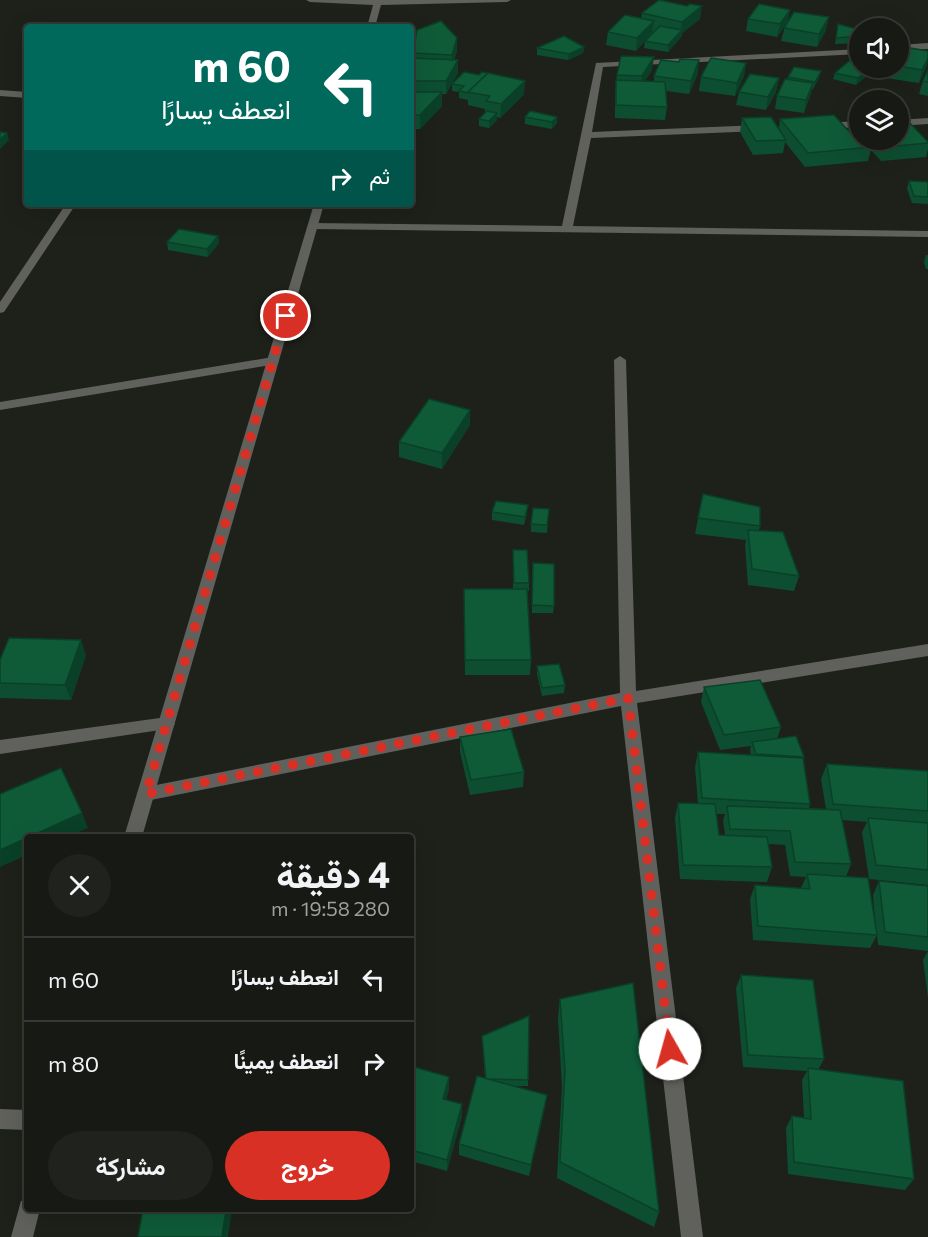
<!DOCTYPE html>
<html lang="ar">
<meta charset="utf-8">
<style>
body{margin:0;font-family:Commissioner,Vazirmatn,sans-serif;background:#1f221d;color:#f1f3f6;direction:rtl;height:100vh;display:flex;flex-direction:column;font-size:22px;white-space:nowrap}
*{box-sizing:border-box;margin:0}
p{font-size:20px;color:#9ea0a0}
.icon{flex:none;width:33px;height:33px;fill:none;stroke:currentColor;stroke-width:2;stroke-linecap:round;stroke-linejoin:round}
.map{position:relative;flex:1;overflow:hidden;direction:ltr}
.drawer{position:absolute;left:24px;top:834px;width:390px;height:378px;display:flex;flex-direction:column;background:#161914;border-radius:6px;box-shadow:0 6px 24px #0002,0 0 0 2px #353834;direction:rtl}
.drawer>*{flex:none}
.top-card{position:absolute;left:24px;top:24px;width:390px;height:183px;border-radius:6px;box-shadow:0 6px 24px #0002,0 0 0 2px #353834;direction:rtl;background:#00695c;color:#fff;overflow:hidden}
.controls{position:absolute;left:849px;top:18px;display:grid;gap:12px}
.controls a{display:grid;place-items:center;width:60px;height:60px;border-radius:50%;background:#161914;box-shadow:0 6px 24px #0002,0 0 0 2px #353834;font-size:30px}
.pin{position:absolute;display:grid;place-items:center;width:51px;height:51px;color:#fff;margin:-26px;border:3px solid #fff;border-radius:50%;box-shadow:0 2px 6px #0007}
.me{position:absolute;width:66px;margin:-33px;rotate:353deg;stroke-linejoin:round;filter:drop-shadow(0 0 4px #0008)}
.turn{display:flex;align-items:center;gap:21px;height:126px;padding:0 24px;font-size:27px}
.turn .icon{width:78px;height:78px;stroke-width:2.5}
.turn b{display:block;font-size:42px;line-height:51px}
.then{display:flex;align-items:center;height:57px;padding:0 24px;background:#0003;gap:12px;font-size:22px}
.round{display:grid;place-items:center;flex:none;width:63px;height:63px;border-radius:32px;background:#1f221d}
.head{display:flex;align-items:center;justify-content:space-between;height:102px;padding:0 24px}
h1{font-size:36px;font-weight:700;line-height:45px}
.action{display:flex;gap:12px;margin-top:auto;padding:12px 24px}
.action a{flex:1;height:69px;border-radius:36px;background:#d93025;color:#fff;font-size:24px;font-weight:700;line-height:69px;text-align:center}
.action a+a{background:#1f221d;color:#f1f3f6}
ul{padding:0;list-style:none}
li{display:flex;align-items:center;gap:18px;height:84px;padding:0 24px;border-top:2px solid #353834}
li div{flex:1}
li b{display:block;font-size:22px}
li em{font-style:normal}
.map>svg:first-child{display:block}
</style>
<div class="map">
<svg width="928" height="1237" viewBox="0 0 928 1237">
<rect width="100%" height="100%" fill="#1d211a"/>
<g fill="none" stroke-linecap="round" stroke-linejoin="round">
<g fill="#60605c" fill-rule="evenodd">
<path d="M928 43V49L898 50V45Z"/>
<path d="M860 49V54L603 67 592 132 760 125 765 128 760 131 591 138 573 226 928 231V237L313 229 308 226 313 223 562 226 596 63Z"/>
<path d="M0 90 27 92V98L0 96Z"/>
<path d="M928 118V124L898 126V120Z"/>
<path d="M860 121V127L823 129 818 126 823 123Z"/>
<path d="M66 204H76L4 312 0 313V302Z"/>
<path d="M620 356 626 360 636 691 928 644V656L637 703 703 1237H681L621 706 146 801 140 799 137 794 140 789 146 787 620 693 614 360Z"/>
<path d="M273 357 279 361 277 364 0 410V402Z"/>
<path d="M167 717 173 718 175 723 173 728 167 729 0 754V740Z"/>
<path d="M0 1109 27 1110V1130L0 1129Z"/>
</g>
<g fill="#60605c" fill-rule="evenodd">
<path d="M306 0H511L507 2 381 5 375 27H367L373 5 310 2Z"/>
<path d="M314 204H324L142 837H124Z"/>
<path d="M27 1199V1209H40L33 1237H11L21 1201Z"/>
</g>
</g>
<g fill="#0d4e30" fill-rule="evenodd">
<path d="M642 13 700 19 682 33V36L668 52 644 48 645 41 636 51 606 45 608 32 641 18Z"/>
<path d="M748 19 788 21 826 30 817 47 781 41 785 26 777 37 746 31Z"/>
<path d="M838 24 860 30V43L835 44Z"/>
<path d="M457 38V51L454 60 458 73 446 94H442V106L420 129H411V60L413 58V53Z"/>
<path d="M898 46 928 51 927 65 919 83 879 77 882 68H898Z"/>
<path d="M584 47 583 53 568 60 537 55V48Z"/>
<path d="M746 63 744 76 735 96 699 91 701 77Z"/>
<path d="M652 70 645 81H654V76L698 73 689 94 666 91 667 107 665 120 615 118V93L617 75Z"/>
<path d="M928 70V96L919 94 923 81Z"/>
<path d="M821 71 819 78 813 89H812L810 96 804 113 775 109 777 96 788 77Z"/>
<path d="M835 73H870L856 85 833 79Z"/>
<path d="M779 78 776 92 766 110 736 105 739 92Z"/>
<path d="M452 84 524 94 500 118 497 117V120L489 128 479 126V119L485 113V109L468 105V100L459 98V92L452 91Z"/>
<path d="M525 117H557V123L552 129 525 124Z"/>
<path d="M742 118 779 128 780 119 854 137 860 140H898L928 142V149L926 157 881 161 871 150 868 161 805 167 785 142 783 153 753 155 740 132Z"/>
<path d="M909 181 928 182V204L912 203 907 189Z"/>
<path d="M218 236 219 243 208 257 168 250 167 242Z"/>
<path d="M926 255H928V269H926L924 262Z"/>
<path d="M470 410V425L442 469 399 457V442Z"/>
<path d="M703 494 760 526 759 530 799 576 794 591 748 585 745 545 746 540 695 534Z"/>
<path d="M549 509 547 533 531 532V524Z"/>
<path d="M492 512 527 513 524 525 492 520Z"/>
<path d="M513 550 529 583V591H527L531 660 530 675H465L464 589H513Z"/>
<path d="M532 571 554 606 553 613H532Z"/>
<path d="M86 655 71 700 0 698V660Z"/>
<path d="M537 666 565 685 564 693 542 696 537 674Z"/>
<path d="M704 687 781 727 777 739 804 757 803 759 810 804 809 808 826 809 821 779 827 764 928 771V885L869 879 862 832 867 822 842 820 851 864 846 877 876 930 873 895 879 881 928 886V998L923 960 928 951 878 945 877 935 870 948 753 940 750 899 755 885 801 888 806 877 790 876 785 845 769 844 772 867 767 882 680 879 675 818 678 803 698 804 695 767 698 752 751 755 750 750 751 746 720 750 701 702ZM716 814H725L723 820 725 835H719Z"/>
<path d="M460 737 524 772 523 787 470 795 460 752Z"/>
<path d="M741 975 824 1059 818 1070 914 1179 905 1190 788 1174 786 1128 792 1116 804 1118 802 1080 807 1071 743 1067 736 988Z"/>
<path d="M560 999 659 1212 654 1227 557 1178 562 1087 558 1018Z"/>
<path d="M482 1036 528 1080V1086H512L547 1095 545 1107 529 1176 459 1155V1144L485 1078Z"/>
<path d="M411 1066 449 1077V1089L446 1100 462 1104V1116L447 1171 411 1161Z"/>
</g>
<g fill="#0a4027">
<path d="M702 6 700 19 682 33V36L668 52V45L681 32 682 22Z"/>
<path d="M790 10 788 22 777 37 780 24Z"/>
<path d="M829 17 826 30 817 47 819 34Z"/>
<path d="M654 21 652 33 636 51 637 38Z"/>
<path d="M457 38V51L452 68V55Z"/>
<path d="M584 47 583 53 568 60 569 54Z"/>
<path d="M654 57 652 70 640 89 642 76Z"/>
<path d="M928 58 927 65 919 83 922 70Z"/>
<path d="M458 60V73L446 94V81Z"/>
<path d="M699 60 698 73 689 94 691 81Z"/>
<path d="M746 63 744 76 735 96 737 83Z"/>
<path d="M870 68H871L870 73 856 85 858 78Z"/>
<path d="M821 71 819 78 813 89 815 82Z"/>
<path d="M779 78 776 92 766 110 768 97Z"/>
<path d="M525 81 524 94 500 118 501 104Z"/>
<path d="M813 83 810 96 804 113 806 100Z"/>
<path d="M442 92V106L420 129V115Z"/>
<path d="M497 113V120L489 128V121Z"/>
<path d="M557 117V123L552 129V122Z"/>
<path d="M7 133 9 140 0 149V140Z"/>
<path d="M218 236 219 243 208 257 207 249Z"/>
<path d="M470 410V425L442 469V453Z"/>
<path d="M528 505 527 513 524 525 525 517Z"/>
<path d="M81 640 86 655 71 700 65 685Z"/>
<path d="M82 813 88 828 67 837H28Z"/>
<path d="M27 838V855L0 867V850Z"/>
<path d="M449 1077V1089L443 1111V1099Z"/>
<path d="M547 1095 545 1107 529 1176 531 1165Z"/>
<path d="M462 1104V1116L447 1171V1160Z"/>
<path d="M226 1209H232L228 1237H222Z"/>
</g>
<g fill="#0f5b38" stroke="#0a4027" stroke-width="1.5">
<path d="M659 0 687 6 690 4 702 6 682 22 642 13Z"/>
<path d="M759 4 790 10 780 24 748 19Z"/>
<path d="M794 12 829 17 819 34 784 28Z"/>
<path d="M625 15 654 21 637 38 608 32Z"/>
<path d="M441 21 457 38 452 55 413 53 417 30Z"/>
<path d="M838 24 860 30V36L836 38Z"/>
<path d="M660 26 682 30 668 45 645 41Z"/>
<path d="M564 36 584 47 569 54 537 48Z"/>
<path d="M898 46 928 51V58L922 70 898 66Z"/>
<path d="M621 56 654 57 642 76 617 75Z"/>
<path d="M411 58 458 60 446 81H411Z"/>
<path d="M711 58 746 63 737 83 701 77Z"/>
<path d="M680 59 699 60 691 81 654 76 661 60 679 62Z"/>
<path d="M849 61 860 63V68H870L858 78 835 73Z"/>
<path d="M794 67 821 71 815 82 788 77Z"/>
<path d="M928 70V82L923 81Z"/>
<path d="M464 72 479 75 482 72 492 74 488 73 468 92V93L459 91 464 86 452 84Z"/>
<path d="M488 73 525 81 501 104 486 101 490 96 468 92Z"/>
<path d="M750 74 779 78 768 97 739 92Z"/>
<path d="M785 79 813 83 806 100 777 96Z"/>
<path d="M616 80 665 82 667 107 616 105Z"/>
<path d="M411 92H442L420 115H411Z"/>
<path d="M487 111 497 113 489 121 479 119Z"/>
<path d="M530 111 557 117 552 122 525 117Z"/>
<path d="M834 115 854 137 860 136V140H865L872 147 808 153 780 119Z"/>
<path d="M771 117 786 140 756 141 742 118Z"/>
<path d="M907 120 928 142V143L885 147 877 140H898V121Z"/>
<path d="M0 132 7 133 0 140Z"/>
<path d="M909 181 928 182V197L914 196Z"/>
<path d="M179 229 218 236 207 249 167 242Z"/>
<path d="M429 399 470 410 442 453 399 442Z"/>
<path d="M703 494 760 507V526L698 518Z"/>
<path d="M496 501 528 505 525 517 492 512Z"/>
<path d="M533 508 549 509 547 525 531 524Z"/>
<path d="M748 530 783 532 799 576 752 569Z"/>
<path d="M513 550H527L529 583H514Z"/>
<path d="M533 563 554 564V606L532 605Z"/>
<path d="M464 589H527L531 660H465Z"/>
<path d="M9 638 81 640 65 685 0 683V660Z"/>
<path d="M559 664 565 685 542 688 537 666Z"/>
<path d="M760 680 781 727 724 735 704 687Z"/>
<path d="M511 729 524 772 471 780 460 737Z"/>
<path d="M796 736 804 757 756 754 752 742Z"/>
<path d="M698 752 803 758 810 804 702 798Z"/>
<path d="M827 764 928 771V811L833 804Z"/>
<path d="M61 768 82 813 0 850V794Z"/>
<path d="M678 803 715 804 719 835 767 837 772 867 683 865Z"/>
<path d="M727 806 840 810 851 864 795 862 790 831 730 829Z"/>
<path d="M868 818 928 823V870L876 865Z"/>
<path d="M807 874 868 878 877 935 758 926 755 885 810 889Z"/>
<path d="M879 881 928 886V937L885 932Z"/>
<path d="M741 975 813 980 824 1059 748 1055Z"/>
<path d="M633 983 659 1212 560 1162 565 1070 560 999Z"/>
<path d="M529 1016 528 1080 486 1079 482 1036Z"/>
<path d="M411 1066 449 1077 443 1099 462 1104 447 1160 411 1150Z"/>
<path d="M808 1068 903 1081 914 1179 794 1162 792 1116 811 1119Z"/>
<path d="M477 1076 547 1095 531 1165 459 1144Z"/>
<path d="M143 1209H226L222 1237H138Z"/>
</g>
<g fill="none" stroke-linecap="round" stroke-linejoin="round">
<path stroke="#d93025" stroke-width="10" stroke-dasharray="0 18" d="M286 316 146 794 628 698 670 1049"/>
</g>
</svg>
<div class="controls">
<a><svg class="icon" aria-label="sound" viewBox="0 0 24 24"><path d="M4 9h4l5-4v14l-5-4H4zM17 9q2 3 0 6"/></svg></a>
<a><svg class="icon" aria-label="layers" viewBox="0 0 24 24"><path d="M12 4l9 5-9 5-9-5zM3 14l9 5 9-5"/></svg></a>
</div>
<div class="pin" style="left:286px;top:316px;background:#d93025"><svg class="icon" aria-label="arrive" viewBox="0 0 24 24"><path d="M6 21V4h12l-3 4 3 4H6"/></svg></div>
<svg class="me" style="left:670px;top:1049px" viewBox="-20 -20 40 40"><circle r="19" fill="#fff"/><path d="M0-13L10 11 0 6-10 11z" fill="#d93025"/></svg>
<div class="top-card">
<div class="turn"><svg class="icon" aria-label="left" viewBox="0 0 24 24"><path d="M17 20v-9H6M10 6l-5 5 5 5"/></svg><div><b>60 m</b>انعطف يسارًا</div></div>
<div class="then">ثم<svg class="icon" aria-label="right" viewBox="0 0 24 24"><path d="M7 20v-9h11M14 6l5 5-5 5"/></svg></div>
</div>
<section class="drawer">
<div class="head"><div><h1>4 دقيقة</h1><p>280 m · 19:58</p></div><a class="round"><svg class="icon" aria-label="close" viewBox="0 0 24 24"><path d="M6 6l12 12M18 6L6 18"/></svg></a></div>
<ul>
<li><svg class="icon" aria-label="left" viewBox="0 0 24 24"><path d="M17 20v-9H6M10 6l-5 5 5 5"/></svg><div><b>انعطف يسارًا</b></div><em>60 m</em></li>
<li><svg class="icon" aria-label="right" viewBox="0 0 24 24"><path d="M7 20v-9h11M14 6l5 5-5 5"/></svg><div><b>انعطف يمينًا</b></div><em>80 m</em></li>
</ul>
<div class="action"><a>خروج</a><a>مشاركة</a></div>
</section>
</div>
